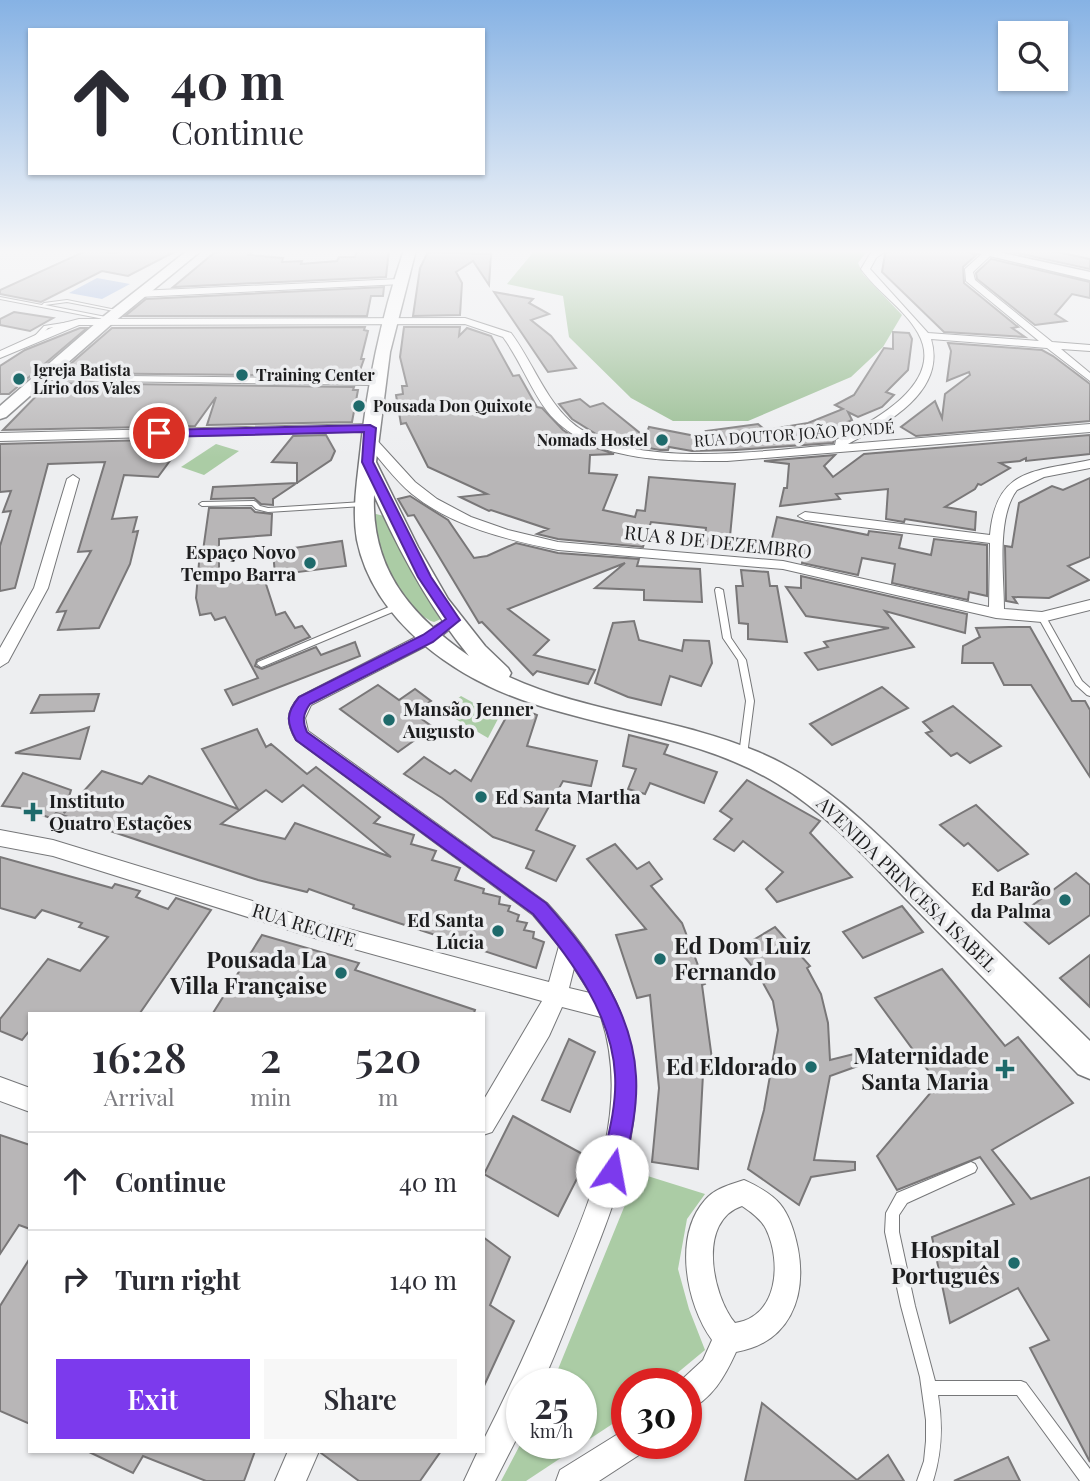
<!DOCTYPE html>
<meta charset="utf-8">
<style>
body{margin:0;font-family:"Playfair Display",serif;background:#f7f7f7;color:#2b2b33;height:100vh;display:flex;flex-direction:column;font-size:26px;white-space:nowrap}
*{box-sizing:border-box;margin:0}
p{font-size:23px;color:#7c7c81}
.icon{flex:none;width:38px;height:38px;fill:none;stroke:currentColor;stroke-width:2;stroke-linecap:round;stroke-linejoin:round}
.map{position:relative;flex:1;overflow:hidden}
.details{position:absolute;left:28px;top:1012px;width:457px;height:441px;display:flex;flex-direction:column;background:#fff;border-radius:0px;box-shadow:0 2px 5px #0004}
.details>*{flex:none}
.hud{position:absolute;left:28px;top:28px;width:457px;height:147px;border-radius:0px;box-shadow:0 2px 5px #0004;background:#fff;color:#2b2b33;overflow:hidden}
.tools{position:absolute;left:998px;top:21px;display:grid;gap:14px}
.tools a{display:grid;place-items:center;width:70px;height:70px;border-radius:0px;background:#fff;box-shadow:0 2px 5px #0004;font-size:35px}
.speed{position:absolute;left:506px;top:1368px;display:flex;gap:14px;font-size:35px;font-weight:700;text-align:center}
.speed>*{display:grid;place-content:center;width:91px;height:91px;border-radius:50%;background:#fff;box-shadow:0 2px 5px #0004;line-height:1}
.speed small{font-size:18px;font-weight:400}
.speed .limit{border:10px solid #d22;background:#fff;color:#111}
.pin{position:absolute;display:grid;place-items:center;width:60px;height:60px;color:#fff;margin:-30px;border:4px solid #fff;border-radius:50%;box-shadow:0 2px 7px #0007}
.me{position:absolute;width:77px;margin:-38px;rotate:12deg;stroke-linejoin:round;filter:drop-shadow(0 0 5px #0008)}
.turn{display:flex;align-items:center;gap:24px;height:147px;padding:0 28px;font-size:32px}
.turn .icon{width:91px;height:91px;stroke-width:2.5}
.turn b{display:block;font-size:49px;line-height:60px}
.eta{display:flex;justify-content:space-evenly;align-items:center;height:119px;text-align:center}
.eta b{font-size:42px;font-weight:600;line-height:49px}
.button{display:flex;gap:14px;margin-top:auto;padding:14px 28px}
.button a{flex:1;height:80px;border-radius:0px;background:#7c3aed;color:#fff;font-size:28px;font-weight:600;line-height:80px;text-align:center}
.button a+a{background:#f7f7f7;color:#2b2b33}
ul{padding:0;list-style:none}
li{display:flex;align-items:center;gap:21px;height:98px;padding:0 28px;border-top:2px solid #e1e1e2}
li div{flex:1}
li b{display:block;font-size:26px}
li em{font-style:normal}
.map>svg:first-child{display:block}
</style>
<div class="map">
<svg width="1090" height="1481" viewBox="0 0 1090 1481">
<rect width="100%" height="100%" fill="#edeef0"/>
<g fill="#abcca5">
<path d="M216 444 239 451 204 475 181 467Z"/>
<path d="M376 514 384 516 441 619 434 622C418 618 391 581 384 566 377 551 374 533 370 518Z"/>
<path d="M461 696 499 717 488 738 442 711Z"/>
<path d="M638 1173 705 1194 687 1219 678 1269 689 1309 705 1350 664 1384H626V1415L526 1481H501L521 1443 581 1444V1384H552Z"/>
</g>
<path fill="#95bb8e" d="M535 250H873L865 254 858 263 863 274 902 315 883 347 851 377 748 421H673L631 398 569 337 563 296 507 284Z"/>
<path fill="#93aedd" d="M97 278 130 284 102 299 69 293Z"/>
<g fill="#b8b6b7" stroke="#797778" stroke-width="2" fill-rule="evenodd">
<path d="M88 250 115 253 122 250H178L128 276 102 271 41 302 0 294V290Z"/>
<path d="M221 250H255L249 255 283 258 282 262 302 261 301 264 337 261 339 257H355L357 250H389L386 277 173 287 214 253Z"/>
<path d="M890 250H963L976 255 963 267 964 283 1018 327 1012 328 1025 337 944 332 882 272 885 254Z"/>
<path d="M1003 250H1048L1090 259V269Z"/>
<path d="M428 252 491 254 489 285 473 261 456 272 462 283 460 315 413 316 420 268Z"/>
<path d="M991 259 1090 282V298L1072 294 1055 314 1066 321 1035 325 977 279 976 273Z"/>
<path d="M384 287 383 296H371L367 316H125L146 299Z"/>
<path d="M494 292 533 299 529 303 549 314 531 320 551 336 576 368 548 372Z"/>
<path d="M14 312 53 318 30 331 0 325V319Z"/>
<path d="M365 327 364 330 368 331 361 359H364L358 376 60 373 112 328Z"/>
<path d="M404 327H460L459 336 467 328 491 336 513 376 519 375 537 407 542 408 563 430 583 443 614 454 590 455 589 473 617 475 603 510 635 517 637 510 645 511 649 477 735 484 729 547 704 545 706 528 651 522 643 547 558 539 537 534 548 529 491 510 489 511 460 497 487 494 428 467 406 423 401 424 396 395 403 394 402 386H407L400 357Z"/>
<path d="M80 328H87L9 394H0V366L25 350Z"/>
<path d="M893 332 909 333 912 339 908 370 886 392 894 395 882 407 858 417 848 412 852 420 825 432 835 438 833 443 735 450 692 451 669 447 668 450H660L626 444 596 434 572 419 559 404 580 399 590 407 603 403 645 437 649 427 711 439 706 431 758 424 765 430 808 423 843 409 835 405 854 395 884 348 893 349Z"/>
<path d="M948 343 1042 350 1053 356 1090 384V421L916 436 901 427 935 401 942 418 945 394 970 375 969 372 947 381 951 351Z"/>
<path d="M49 383 354 387 353 390H358L352 422 207 425 216 397 195 426 3 430Z"/>
<path d="M326 435 335 451 331 460 273 499V505L261 504 254 498 211 499 213 487 297 483V463L272 462 293 436Z"/>
<path d="M1090 435V454L1026 461V458L1020 461 1000 463 1010 468 981 485 978 484 975 489 945 507 976 512 975 530 905 519 904 522 886 519 888 489 836 494 840 499 780 506 784 488H787L789 464 764 461 835 455 824 466 833 477 864 454Z"/>
<path d="M186 439 158 477 124 475 112 519 137 517 133 532 138 531 130 564 99 628 58 630 66 611 57 612 91 551 78 552 105 462 48 464 15 588 0 591V546L11 511 3 512 11 491 0 492V444Z"/>
<path d="M1090 478V557L1068 566 1089 580 1049 598 1013 597 1017 603 1006 601 1005 546 1012 547 1019 503 1052 486 1063 490Z"/>
<path d="M410 496 448 520 474 558 487 556 516 543 558 553 639 559 637 566 700 569 702 602 644 600V590L595 588 625 563 508 609 549 640 534 655 595 670 588 684 537 671 533 675 482 622 479 623 414 515 408 516 398 499Z"/>
<path d="M209 508H251L255 512 272 514 271 535 219 539V585L263 575 276 615 285 612 295 628 302 626 310 637 257 660 255 666 262 669 316 647 321 655 355 642 360 656 233 705 225 690 258 678 225 617 215 620 211 613 200 615 196 598 200 551H203Z"/>
<path d="M777 517 868 535 869 531 902 535 899 548 931 555 934 539 987 545V596L969 592 968 600 892 583 895 564 862 558 858 575 802 563 804 554 770 547Z"/>
<path d="M342 541 346 566 275 575 273 551Z"/>
<path d="M741 570 768 572 770 586H777L787 642 748 639V624L739 623 736 586H743Z"/>
<path d="M801 576 967 614 965 633 885 611 914 647 818 670 805 653 828 647 824 642 889 628 806 616 786 587 801 588Z"/>
<path d="M634 621 639 640 682 651 684 640 709 641 712 663 701 686 670 676 661 705 628 697 595 683 613 623Z"/>
<path d="M1009 627H1030L1072 701H1085L1090 710V777L1031 685H1004L993 663H962L963 646 980 637 976 628Z"/>
<path d="M378 685 399 700 415 689 431 701 413 713 433 727 398 752 340 709Z"/>
<path d="M882 687 908 708 832 745 810 724Z"/>
<path d="M99 694 94 711 31 713 40 695Z"/>
<path d="M513 705 537 715 527 746 597 761 591 786 563 781 536 830 575 846 556 881 526 868 534 851 493 837 442 798 404 774 424 757 450 774 455 770 471 781Z"/>
<path d="M953 706 1001 746 970 763 957 753 951 756 926 733 932 731 923 722Z"/>
<path d="M89 727 80 759 15 753Z"/>
<path d="M257 729 266 747 271 744 307 774 316 767 380 817 374 823 414 835 411 844 436 851 432 860 460 868 455 880 484 889 483 893 500 897 499 904 510 906 508 911 519 915 517 921 527 923 524 930 534 932 533 938 544 942 536 968 353 908 354 905 309 889 307 892 258 880 56 813 51 818 20 808 2 806 23 773 71 790 64 813 102 771 142 784 149 776 238 809 202 749ZM303 785 352 825 391 857 295 823 285 839 221 824 266 790 282 802Z"/>
<path d="M629 735 668 745 664 754 717 772 704 803 650 783 645 794 628 789 636 769 623 766Z"/>
<path d="M747 780 820 821 810 833 852 877 777 902 766 889 783 872 743 841 734 851 714 839 732 819 720 811Z"/>
<path d="M976 805 1028 854 998 871 968 843 964 846 940 825Z"/>
<path d="M615 844 637 869 649 862 662 879 651 886 682 923 705 984 702 985 714 1074H703L698 1169 652 1162 659 1088 650 995 637 998 616 935 646 929 587 859Z"/>
<path d="M0 857 112 888 115 884 140 891 136 897 168 909 176 898 211 910 140 1013H30V1030L22 1040 0 1031V1019L48 959 80 971 108 937 79 927 82 923 42 910 35 918 0 908Z"/>
<path d="M1076 873 1090 885V915L1049 944 1018 916Z"/>
<path d="M902 906 923 932 863 958 843 932Z"/>
<path d="M775 927 810 966 807 968 821 994 828 1023 830 1060 866 1051 869 1062 830 1076 814 1160 855 1162V1170L811 1177 799 1205 748 1169 764 1110 778 1030 773 1001 757 972 738 949Z"/>
<path d="M262 935 359 963 355 970 475 1010 474 1013H213Z"/>
<path d="M1090 955V1007L1060 978Z"/>
<path d="M942 969 1005 1046 1018 1037 1073 1103 992 1150 1031 1199 1090 1177V1462L1030 1348 1049 1340 1018 1288 950 1323 932 1237 1014 1204 980 1157 897 1190 877 1156 938 1084 875 998Z"/>
<path d="M569 1039 595 1052 570 1112 542 1100Z"/>
<path d="M513 1116 588 1157 558 1216 484 1174Z"/>
<path d="M0 1135 30 1145V1229L19 1225 0 1254Z"/>
<path d="M483 1237 510 1257 490 1305 514 1321 483 1388Z"/>
<path d="M30 1258V1424L0 1411V1306Z"/>
<path d="M762 1403 857 1480 888 1455 904 1481H745Z"/>
<path d="M87 1451H255L244 1481H206L143 1456 133 1473Z"/>
<path d="M322 1451H441L420 1481H359L321 1453Z"/>
<path d="M1008 1457 1020 1481H954Z"/>
</g>
<g fill="none" stroke-linecap="round" stroke-linejoin="round">
<defs>
<g id="lane">
<path d="M0 297 42 305 44 303 67 300 121 311 119 312 67 302 45 305 111 318V319L109 320 0 299Z"/>
<path d="M70 322H72V324L48 328 38 339 33 338 44 326Z"/>
<path d="M254 501 256 502 260 506 268 508 363 502 366 504 363 506 268 512 256 509 252 505 202 506 199 504 202 502Z"/>
<path d="M716 588H719L723 590 731 638 746 660 754 701 747 755 746 757H740L739 755 746 701 738 660 723 638 715 590Z"/>
<path d="M396 604H402L403 606 402 608 264 666 261 667 257 664 258 662Z"/>
<path d="M1039 615H1045L1046 617 1082 681 1090 688V696L1087 695 1076 685 1038 617Z"/>
<path d="M971 1162 975 1164 977 1168 975 1172 907 1203 899 1215V1232L915 1306 935 1381H1021L1026 1383 1090 1469V1481H1080L1017 1395H938C943 1425 942 1452 933 1481H917L924 1461 926 1441V1420L920 1377 901 1306 885 1232 886 1213 897 1193Z"/>
</g>
<g id="street">
<path d="M876 250H887L876 258 870 269 928 333 1039 341 966 281 965 269 984 252H990V256L973 272 975 280 1052 342 1090 345V351L1061 349 1090 373V381L1047 348 931 339C947 392 886 424 848 444L1090 424V432L727 461C667 461 589 463 547 411 530 388 520 360 503 337L465 324 79 325 0 358V351L60 324 79 319 465 318 511 333C532 361 544 397 570 421 626 472 765 450 835 445L836 440C870 423 947 384 918 333 904 308 877 292 861 269L870 254Z"/>
<path d="M399 279 402 280V284L138 297 133 294 138 291Z"/>
<path d="M41 375 376 379 381 382 376 385 37 380V376Z"/>
<path d="M370 424 374 425V431L0 441V433Z"/>
<path d="M369 435 373 436 415 482 437 499 471 517 508 530 558 542 783 561 989 607 990 543 805 520 798 516 805 512 990 535C996 467 1035 472 1090 460V468L1044 477 1017 490C996 517 1004 576 1004 609L1042 612 1090 600V610L1042 622 996 618 783 569 558 550C508 540 453 527 412 494 394 479 380 459 365 442L363 439Z"/>
<path d="M73 475 79 479 48 588 8 662 0 667V648L34 588 67 479Z"/>
<path d="M453 615 458 617 461 620 458 623 434 642 311 705 305 718 308 731 547 903C658 1025 653 1108 594 1255 577 1298 561 1342 542 1384H522V1428L495 1481H464L478 1451H483V1441C510 1388 534 1335 557 1280 592 1196 631 1109 601 1017L562 1007 549 1036 492 1132 483 1135V1101L542 1001 318 939 53 856 0 846V830L53 840 318 921 549 982 559 946 533 915 296 740C286 723 286 712 299 697L422 634ZM574 968 590 993 569 988Z"/>
<path d="M0 1077 30 1088V1112L0 1101Z"/>
<path d="M744 1180C757 1186 771 1193 780 1204 790 1216 795 1234 798 1249 807 1298 789 1343 736 1352 725 1376 712 1400 686 1411V1384H677L703 1360 712 1340C686 1304 673 1236 705 1200 715 1188 730 1185 744 1180ZM742 1206C751 1212 761 1219 766 1229 782 1262 778 1317 735 1323 712 1295 697 1221 742 1206Z"/>
<path d="M626 1429V1444H643L639 1455 599 1481H556L560 1470Z"/>
<path d="M288 1451H319L306 1481H275Z"/>
</g>
<g id="secondary">
<path d="M188 250H202L114 322 6 417 0 419V406L104 316Z"/>
<path d="M404 250H416L390 352 376 462 418 547 448 599 485 646 508 668 511 673 509 677C588 713 678 718 758 752 828 781 880 837 933 889 985 939 1038 990 1090 1041V1079L1078 1074C1022 1017 966 960 910 903 869 861 829 815 778 784 705 739 614 730 534 704 458 680 374 623 357 540 352 511 357 482 360 454 367 384 381 317 404 250ZM374 495C400 553 429 607 469 656 411 615 371 570 374 495Z"/>
<path d="M965 250H989L1090 272V280Z"/>
</g>
</defs>
<use href="#lane" stroke="#767779" stroke-width="2"/>
<use href="#street" stroke="#767779" stroke-width="2"/>
<use href="#secondary" stroke="#767779" stroke-width="3"/>
<use href="#lane" fill="#fff" fill-rule="evenodd"/>
<use href="#street" fill="#fff" fill-rule="evenodd"/>
<use href="#secondary" fill="#fff" fill-rule="evenodd"/>
</g>
<linearGradient id="sky" x2="0" y2="1"><stop stop-color="#86b2e4"/><stop offset="0.55" stop-color="#f7f7f8"/><stop offset="1" stop-color="#f7f7f8" stop-opacity="0"/></linearGradient>
<rect width="1090" height="458" fill="url(#sky)"/>
<path fill="#7c3aed" stroke="#51269a" stroke-width="2" d="M370 425 376 428 373 462 431 577 460 620 433 642 310 704C303 714 302 721 307 732L546 903C588 950 633 1010 636 1076 638 1108 630 1140 623 1171L620 1179 612 1182 604 1179 600 1171C607 1140 617 1107 615 1075 612 1014 571 959 533 914L296 740C286 722 286 713 299 697L423 635 446 619 418 577 362 462 364 432 159 437 153 433 159 430Z"/>
<g fill="#1e6a6b" stroke="#edeef0" stroke-width="2.5">
<circle cx="242" cy="375" r="7"/>
<circle cx="19" cy="379" r="7"/>
<circle cx="359" cy="406" r="7"/>
<circle cx="662" cy="440" r="7"/>
<circle cx="310" cy="563" r="7"/>
<circle cx="389" cy="720" r="7"/>
<circle cx="481" cy="797" r="7"/>
<path d="M29.5 801.5h7v7h7v7h-7v7h-7v-7h-7v-7h7z"/>
<circle cx="1065" cy="900" r="7"/>
<circle cx="498" cy="931" r="7"/>
<circle cx="660" cy="959" r="7"/>
<circle cx="341" cy="973" r="7"/>
<circle cx="811" cy="1067" r="7"/>
<path d="M1001.5 1058.5h7v7h7v7h-7v7h-7v-7h-7v-7h7z"/>
<circle cx="1014" cy="1263" r="7"/>
</g>
<g text-anchor="middle" stroke-width="7" stroke-linejoin="round" paint-order="stroke">
<g font-size="16" font-weight="bold" fill="#1d1d1e" stroke="#edeef0" text-anchor="start">
<text x="33" y="376">Igreja Batista<tspan x="33" dy="18">Lírio dos Vales</tspan></text>
<text x="256" y="381">Training Center</text>
<text x="373" y="412">Pousada Don Quixote</text>
<text x="648" y="446" text-anchor="end">Nomads Hostel</text>
</g>
<g font-size="16" fill="#1d1d1e" stroke="#edeef0">
<text transform="translate(794 434) rotate(-4)" y="6">RUA DOUTOR JOÃO PONDÉ</text>
</g>
<g font-size="19" fill="#1d1d1e" stroke="#edeef0">
<text transform="translate(718 542) rotate(6)" y="7">RUA 8 DE DEZEMBRO</text>
<text transform="translate(907 884) rotate(44)" y="7">AVENIDA PRINCESA ISABEL</text>
<text transform="translate(304 925) rotate(17)" y="7">RUA RECIFE</text>
</g>
<g font-size="19" font-weight="bold" fill="#1d1d1e" stroke="#edeef0" text-anchor="end">
<text x="296" y="559">Espaço Novo<tspan x="296" dy="22">Tempo Barra</tspan></text>
<text x="403" y="716" text-anchor="start">Mansão Jenner<tspan x="403" dy="22">Augusto</tspan></text>
<text x="495" y="804" text-anchor="start">Ed Santa Martha</text>
<text x="49" y="808" text-anchor="start">Instituto<tspan x="49" dy="22">Quatro Estações</tspan></text>
<text x="1051" y="896">Ed Barão<tspan x="1051" dy="22">da Palma</tspan></text>
<text x="484" y="927">Ed Santa<tspan x="484" dy="22">Lúcia</tspan></text>
</g>
<g font-size="23" font-weight="bold" fill="#1d1d1e" stroke="#edeef0" text-anchor="end">
<text x="674" y="954" text-anchor="start">Ed Dom Luiz<tspan x="674" dy="26">Fernando</tspan></text>
<text x="327" y="968">Pousada La<tspan x="327" dy="26">Villa Française</tspan></text>
<text x="989" y="1064">Maternidade<tspan x="989" dy="26">Santa Maria</tspan></text>
<text x="797" y="1075">Ed Eldorado</text>
<text x="1000" y="1258">Hospital<tspan x="1000" dy="26">Português</tspan></text>
</g>
</g>
</svg>
<div class="tools">
<a><svg class="icon" aria-label="search" viewBox="0 0 24 24"><circle cx="10" cy="10" r="6"/><path d="M15 15l6 6"/></svg></a>
</div>
<div class="speed"><div>25<small>km/h</small></div><div class="limit">30</div></div>
<div class="pin" style="left:159px;top:433px;background:#d93025"><svg class="icon" aria-label="arrive" viewBox="0 0 24 24"><path d="M6 21V4h12l-3 4 3 4H6"/></svg></div>
<svg class="me" style="left:612px;top:1171px" viewBox="-20 -20 40 40"><circle r="19" fill="#fff"/><path d="M0-13L10 11 0 6-10 11z" fill="#7c3aed"/></svg>
<div class="hud">
<div class="turn"><svg class="icon" aria-label="ahead" viewBox="0 0 24 24"><path d="M12 20V5M6 11l6-6 6 6"/></svg><div><b>40 m</b>Continue</div></div>
</div>
<section class="details">
<div class="eta">
<div><b>16:28</b><p>Arrival</p></div>
<div><b>2</b><p>min</p></div>
<div><b>520</b><p>m</p></div>
</div>
<ul>
<li><svg class="icon" aria-label="ahead" viewBox="0 0 24 24"><path d="M12 20V5M6 11l6-6 6 6"/></svg><div><b>Continue</b></div><em>40 m</em></li>
<li><svg class="icon" aria-label="right" viewBox="0 0 24 24"><path d="M7 20v-9h11M14 6l5 5-5 5"/></svg><div><b>Turn right</b></div><em>140 m</em></li>
</ul>
<div class="button"><a>Exit</a><a>Share</a></div>
</section>
</div>
